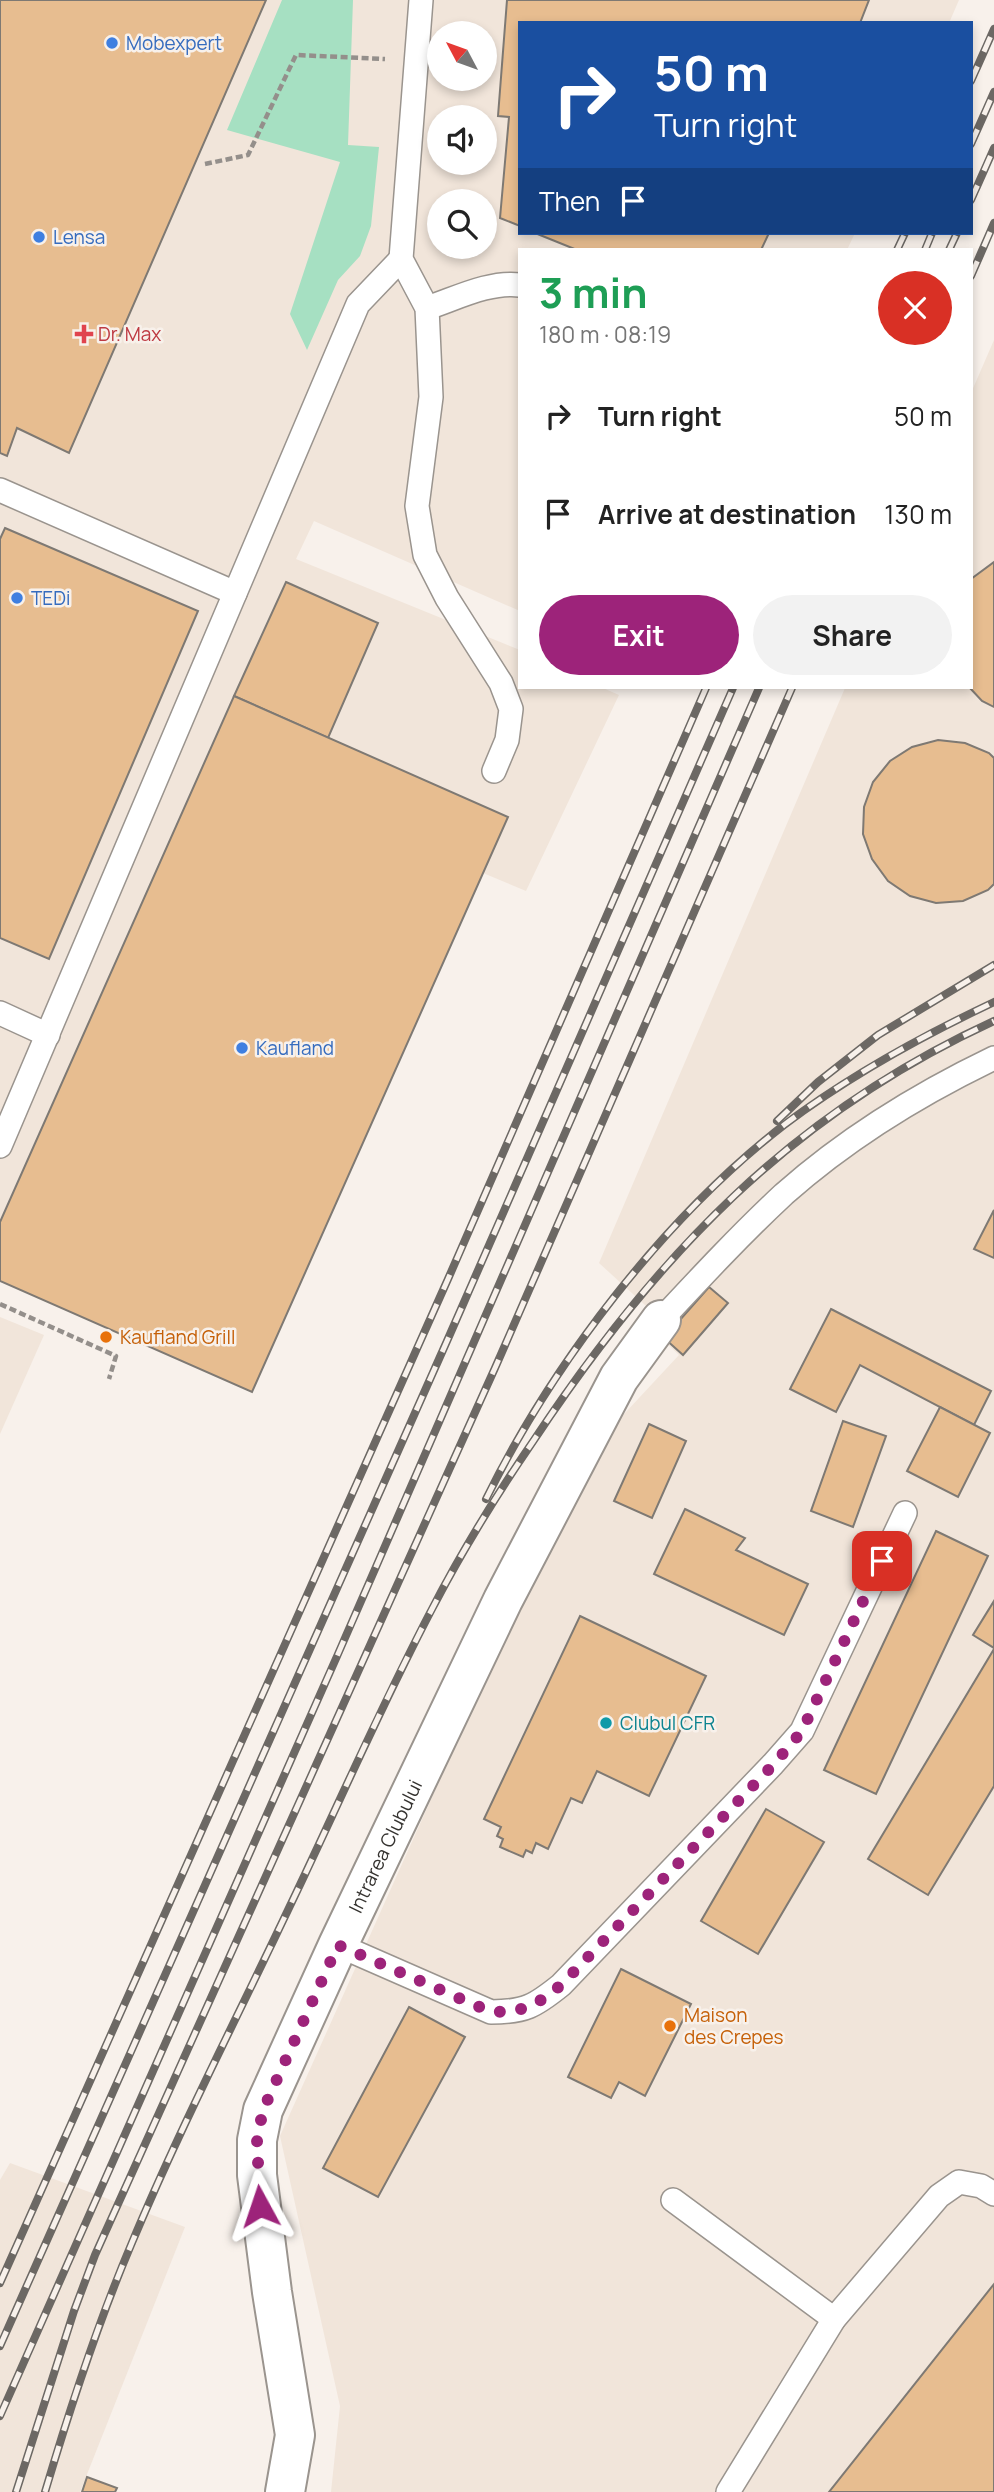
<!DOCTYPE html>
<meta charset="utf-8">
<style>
body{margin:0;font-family:Manrope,sans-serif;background:#f2f2f2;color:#222;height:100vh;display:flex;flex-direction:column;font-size:26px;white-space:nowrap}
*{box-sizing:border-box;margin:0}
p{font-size:23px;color:#767676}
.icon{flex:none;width:38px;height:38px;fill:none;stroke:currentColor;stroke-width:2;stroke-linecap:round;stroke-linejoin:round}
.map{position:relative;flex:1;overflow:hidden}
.side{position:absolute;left:518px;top:248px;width:455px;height:441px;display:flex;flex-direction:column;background:#fff;border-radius:0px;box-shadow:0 4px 10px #0003}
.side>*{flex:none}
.hud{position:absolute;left:518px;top:21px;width:455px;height:214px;border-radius:0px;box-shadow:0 4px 10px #0003;background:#1a4fa0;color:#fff;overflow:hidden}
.needle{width:46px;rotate:311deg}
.fabs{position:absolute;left:427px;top:21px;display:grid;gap:14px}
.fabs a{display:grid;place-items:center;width:70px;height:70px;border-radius:50%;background:#fff;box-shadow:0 4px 10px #0003;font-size:35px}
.pin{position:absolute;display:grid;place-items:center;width:60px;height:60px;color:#fff;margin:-30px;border-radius:14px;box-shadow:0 4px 10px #0006}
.me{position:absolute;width:77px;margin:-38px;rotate:355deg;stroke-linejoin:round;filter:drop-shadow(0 0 5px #0008)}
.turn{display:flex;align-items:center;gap:24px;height:147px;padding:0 21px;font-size:32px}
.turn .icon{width:91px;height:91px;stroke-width:2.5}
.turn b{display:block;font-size:49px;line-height:60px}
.then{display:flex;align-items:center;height:66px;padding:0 21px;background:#0003;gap:14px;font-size:26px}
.round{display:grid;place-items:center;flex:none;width:74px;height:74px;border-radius:37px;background:#f2f2f2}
.head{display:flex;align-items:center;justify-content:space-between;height:119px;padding:0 21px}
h1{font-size:42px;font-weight:700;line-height:52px;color:#1e9e55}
.action{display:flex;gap:14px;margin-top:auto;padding:14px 21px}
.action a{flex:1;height:80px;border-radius:42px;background:#9d237a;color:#fff;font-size:28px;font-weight:700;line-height:80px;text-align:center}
.action a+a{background:#f2f2f2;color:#222}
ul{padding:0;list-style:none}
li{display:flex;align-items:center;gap:21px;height:98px;padding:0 21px}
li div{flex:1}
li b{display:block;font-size:26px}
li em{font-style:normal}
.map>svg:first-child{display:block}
</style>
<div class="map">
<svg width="994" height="2492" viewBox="0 0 994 2492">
<rect width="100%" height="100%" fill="#f8f1eb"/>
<g fill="#f1e5da" fill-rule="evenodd">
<path d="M0 0H959L949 23H520V233H855L847 250H520V611L314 521 296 559 520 650V688H603L619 695 526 891 483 873 508 817 328 738 378 624 286 582 0 1220ZM439 33H485V79H439ZM439 117H485V163H439ZM439 201H485V247H439Z"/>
<path d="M994 340V2492H331L340 2406 280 2136 585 1456 679 1355 661 1338 669 1327 599 1263 845 688H971V393Z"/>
<path d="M0 1317 44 1335 0 1434Z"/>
<path d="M10 2163 185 2227 80 2492H0V2180Z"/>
</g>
<path fill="#a6e0c2" d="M282 0H353L348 145 379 147 371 226 360 256 338 280 307 350 290 314 340 162 227 130Z"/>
<g fill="#e7bd90" stroke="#7e7973" stroke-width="2">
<path d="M0 0H266L69 453 17 428 7 456 0 453Z"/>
<path d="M507 0H869L860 23H520V226L500 218 509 117 498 116Z"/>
<path d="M535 233H769L761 250H577Z"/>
<path d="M5 528 198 611 49 959 0 938V539Z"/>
<path d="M994 562V707L982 701 970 688 971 579Z"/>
<path d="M286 582 378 623 328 738 234 696Z"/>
<path d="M234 696 508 817 252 1392 0 1281V1222Z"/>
<path d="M938 740 965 743 989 753 994 758V884L988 890 963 901 936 903 910 896 888 881 872 859 863 834 864 807 873 782 890 761 912 747Z"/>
<path d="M994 1210V1258L974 1249Z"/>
<path d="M709 1287 728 1303 683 1355 664 1338Z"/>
<path d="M831 1309 991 1391 974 1425 860 1365 836 1412 790 1389Z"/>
<path d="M940 1407 990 1433 958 1497 907 1471Z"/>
<path d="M843 1421 886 1436 853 1527 811 1511Z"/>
<path d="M649 1424 686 1441 652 1518 614 1501Z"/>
<path d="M685 1509 745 1538 736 1550 808 1584 784 1635 654 1574Z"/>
<path d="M936 1531 988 1556 876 1794 824 1770Z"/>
<path d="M994 1601V1648L973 1635Z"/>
<path d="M580 1616 706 1676 649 1796 597 1771 582 1803 571 1798 548 1849 536 1843 532 1853 526 1850 523 1857 500 1847 503 1839 497 1836 501 1827 484 1819Z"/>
<path d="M994 1649V1786L928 1895 868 1859Z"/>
<path d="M766 1809 824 1842 758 1954 701 1921Z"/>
<path d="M621 1969 691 2004 645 2096 619 2082 611 2098 568 2077Z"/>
<path d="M409 2007 465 2037 378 2197 323 2168Z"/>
<path d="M994 2284V2492H829Z"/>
<path d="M87 2477 117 2488 115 2492H82Z"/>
</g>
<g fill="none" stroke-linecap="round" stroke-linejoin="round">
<defs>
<g id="service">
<path d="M421 0 401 259 427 308 431 397 417 506 425 555 447 598 501 683 511 709 507 740 494 771"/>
<path d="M427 308C455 299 489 281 520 285"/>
<path d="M0 490 235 593"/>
<path d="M0 1013 48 1035"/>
<path d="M0 1146 358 304 401 259"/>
<path d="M661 1320C701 1277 741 1234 784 1194 846 1139 919 1094 994 1058"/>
<path d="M338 1945 491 2012C525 2012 535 2006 561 1985L773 1764 802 1731 905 1513"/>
<path d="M673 2200 834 2319"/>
<path d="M728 2492 834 2319 939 2196 959 2182 981 2186 994 2194"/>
</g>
<g id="tertiary">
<path id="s1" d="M285 2492 295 2435 272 2292 257 2175V2140L263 2110 338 1945 503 1600 619 1378 661 1320"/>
</g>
</defs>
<use href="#service" stroke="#9a948e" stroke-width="26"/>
<use href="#tertiary" stroke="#9a948e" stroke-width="42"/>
<g stroke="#948f8b" stroke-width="4.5" stroke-dasharray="7 3.5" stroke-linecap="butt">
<path d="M205 164 248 155 296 55 385 59"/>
<path d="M0 1304 116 1356 109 1379"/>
</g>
<use href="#service" stroke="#fff" stroke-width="23"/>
<use href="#tertiary" stroke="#fff" stroke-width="38"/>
<defs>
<g id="rail">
<path d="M971 81 994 29"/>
<path d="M971 144 994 92"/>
<path d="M971 200 994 148"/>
<path d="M897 250 905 233"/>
<path d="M925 250 932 233"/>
<path d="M949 250 957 233"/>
<path d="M971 276 994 223"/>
<path d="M777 1121 818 1082 878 1035 994 965"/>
<path d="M486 1499C553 1363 663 1219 784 1125 849 1076 920 1037 994 1002"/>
<path d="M0 2283 448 1279 706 688"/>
<path d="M0 2346 447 1341 733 688"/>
<path d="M0 2416 338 1654 759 688"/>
<path d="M16 2492 74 2311 95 2255 495 1368 792 688"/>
<path d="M45 2492C70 2408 97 2325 131 2245 178 2132 235 2022 288 1910 336 1810 380 1708 432 1609 462 1551 497 1494 534 1440 656 1256 791 1114 994 1021"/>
</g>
</defs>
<use href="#rail" stroke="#6c6864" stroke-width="8"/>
<use href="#rail" stroke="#f8f1eb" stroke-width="5" stroke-dasharray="16" stroke-linecap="butt"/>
</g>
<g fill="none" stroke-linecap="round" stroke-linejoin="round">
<path stroke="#9d237a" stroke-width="12" stroke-dasharray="0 21.6" d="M260 2206 257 2140 263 2110 338 1945 491 2012C525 2012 535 2006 561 1985L774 1764 802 1731 882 1561"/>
</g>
<g fill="#3f7fe0" stroke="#f8f1eb" stroke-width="2.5">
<circle cx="112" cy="43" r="7"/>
<circle cx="39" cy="237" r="7"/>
<circle cx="17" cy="598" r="7"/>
<circle cx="242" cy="1048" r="7"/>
</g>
<path fill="#e0444e" stroke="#f8f1eb" stroke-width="2.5" d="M80.5 323.5h7v7h7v7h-7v7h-7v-7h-7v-7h7z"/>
<g fill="#e8710a" stroke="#f8f1eb" stroke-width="2.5">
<circle cx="106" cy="1337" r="7"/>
<circle cx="670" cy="2026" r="7"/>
</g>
<circle fill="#0f9aa8" stroke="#f8f1eb" stroke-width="2.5" cx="606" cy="1723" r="7"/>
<g text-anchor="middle" stroke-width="5" stroke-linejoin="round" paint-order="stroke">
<g font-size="19" fill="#366cbe" stroke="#f8f1eb" text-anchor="start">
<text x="126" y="50">Mobexpert</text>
<text x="53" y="244">Lensa</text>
<text x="31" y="605">TEDi</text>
<text x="256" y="1055">Kaufland</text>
</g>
<g font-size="19" fill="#be3a42" stroke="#f8f1eb" text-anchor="start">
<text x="98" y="341">Dr. Max</text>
</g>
<g font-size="19" fill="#c56008" stroke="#f8f1eb" text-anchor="start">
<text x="120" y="1344">Kaufland Grill</text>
<text x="684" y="2022">Maison<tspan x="684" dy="22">des Crepes</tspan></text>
</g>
<g font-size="19" fill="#0d838f" stroke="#f8f1eb" text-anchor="start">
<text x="620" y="1730">Clubul CFR</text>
</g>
<g font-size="19" fill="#353330" stroke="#f8f1eb">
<text dy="7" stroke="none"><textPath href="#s1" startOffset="677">Intrarea Clubului</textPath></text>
</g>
</g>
</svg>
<div class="fabs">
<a><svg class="needle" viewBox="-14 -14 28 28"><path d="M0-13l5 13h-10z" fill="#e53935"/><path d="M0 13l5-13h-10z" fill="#767676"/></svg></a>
<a><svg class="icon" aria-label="sound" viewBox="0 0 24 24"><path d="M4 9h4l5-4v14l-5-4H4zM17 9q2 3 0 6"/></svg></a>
<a><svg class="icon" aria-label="search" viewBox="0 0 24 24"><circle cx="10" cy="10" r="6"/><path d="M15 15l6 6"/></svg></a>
</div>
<div class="pin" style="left:882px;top:1561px;background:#d93025"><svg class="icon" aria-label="arrive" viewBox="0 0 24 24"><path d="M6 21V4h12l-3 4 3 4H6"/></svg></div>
<svg class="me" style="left:260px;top:2206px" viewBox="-20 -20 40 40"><path d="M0-17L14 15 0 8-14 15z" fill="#9d237a" stroke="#fff" stroke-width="4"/></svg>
<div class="hud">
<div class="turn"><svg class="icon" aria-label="right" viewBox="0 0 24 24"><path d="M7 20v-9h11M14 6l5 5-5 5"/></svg><div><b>50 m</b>Turn right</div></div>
<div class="then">Then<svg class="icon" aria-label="arrive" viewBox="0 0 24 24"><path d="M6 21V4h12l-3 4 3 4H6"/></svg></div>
</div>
<section class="side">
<div class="head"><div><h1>3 min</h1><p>180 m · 08:19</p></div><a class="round" style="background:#d93025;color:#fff"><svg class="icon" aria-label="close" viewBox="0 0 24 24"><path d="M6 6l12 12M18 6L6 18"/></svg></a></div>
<ul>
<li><svg class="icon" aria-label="right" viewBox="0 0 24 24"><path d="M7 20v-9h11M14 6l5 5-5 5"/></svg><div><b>Turn right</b></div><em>50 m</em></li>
<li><svg class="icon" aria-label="arrive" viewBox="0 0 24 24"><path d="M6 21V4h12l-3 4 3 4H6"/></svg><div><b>Arrive at destination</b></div><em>130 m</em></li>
</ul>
<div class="action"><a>Exit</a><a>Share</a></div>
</section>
</div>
